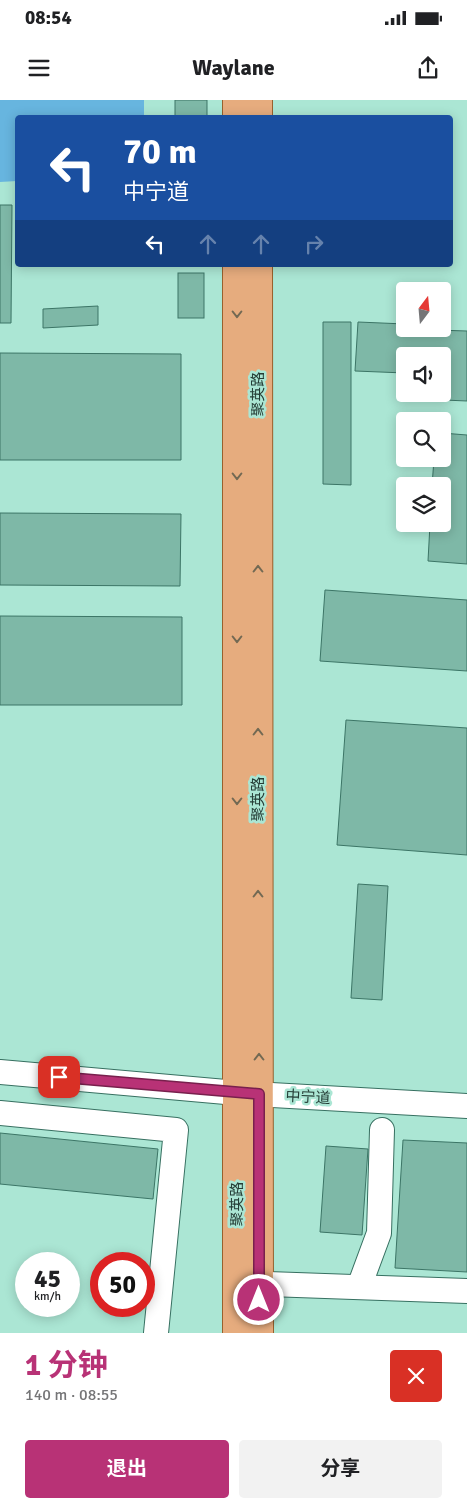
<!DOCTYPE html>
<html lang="zh">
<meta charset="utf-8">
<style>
body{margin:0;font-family:Signika,"Noto Sans SC",sans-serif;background:#f2f2f2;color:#202124;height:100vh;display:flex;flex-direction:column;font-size:19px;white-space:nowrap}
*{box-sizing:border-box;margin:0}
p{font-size:16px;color:#757577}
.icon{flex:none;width:28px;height:28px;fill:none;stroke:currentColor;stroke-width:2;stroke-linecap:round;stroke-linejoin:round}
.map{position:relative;height:1233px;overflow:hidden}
.side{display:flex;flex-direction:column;background:#fff;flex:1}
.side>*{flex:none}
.top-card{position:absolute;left:15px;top:15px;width:438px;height:152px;border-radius:5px;box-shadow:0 2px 12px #0003;background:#1a4fa0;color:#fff;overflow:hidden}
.needle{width:32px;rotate:16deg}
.buttons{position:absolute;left:396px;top:182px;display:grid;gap:10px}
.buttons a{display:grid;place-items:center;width:55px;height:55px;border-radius:5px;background:#fff;box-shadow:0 2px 12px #0003;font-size:25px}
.speed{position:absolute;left:15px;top:1152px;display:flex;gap:10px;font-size:25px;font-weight:700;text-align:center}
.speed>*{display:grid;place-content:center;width:65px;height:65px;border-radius:50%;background:#fff;box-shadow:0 2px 12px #0003;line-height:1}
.speed small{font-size:12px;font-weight:400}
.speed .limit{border:8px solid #d22;background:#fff;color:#111}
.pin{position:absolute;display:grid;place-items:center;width:42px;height:42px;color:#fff;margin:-21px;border-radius:10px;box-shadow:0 2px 8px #0006}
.me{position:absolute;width:55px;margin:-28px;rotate:0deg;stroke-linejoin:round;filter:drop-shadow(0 0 4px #0008)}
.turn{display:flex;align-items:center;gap:18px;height:105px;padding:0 25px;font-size:22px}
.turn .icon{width:65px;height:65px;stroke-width:2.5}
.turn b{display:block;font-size:35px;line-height:42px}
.lanes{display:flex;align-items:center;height:48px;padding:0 25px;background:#0003;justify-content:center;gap:25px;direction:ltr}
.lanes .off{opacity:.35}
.round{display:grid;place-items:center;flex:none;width:52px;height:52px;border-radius:5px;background:#f2f2f2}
.headline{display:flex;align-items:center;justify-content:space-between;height:85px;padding:0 25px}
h1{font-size:30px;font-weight:700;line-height:38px;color:#b83276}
.cta{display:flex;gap:10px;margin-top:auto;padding:10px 25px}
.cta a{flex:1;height:58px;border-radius:5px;background:#b83276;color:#fff;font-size:20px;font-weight:700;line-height:58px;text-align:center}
.cta a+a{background:#f2f2f2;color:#202124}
.status{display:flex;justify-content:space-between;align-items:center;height:35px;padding:0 25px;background:#fff;direction:ltr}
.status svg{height:14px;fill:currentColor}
header{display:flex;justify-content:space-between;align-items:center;height:65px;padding:0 25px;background:#fff;font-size:22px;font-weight:700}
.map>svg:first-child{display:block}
</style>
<div class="status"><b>08:54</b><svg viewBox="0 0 49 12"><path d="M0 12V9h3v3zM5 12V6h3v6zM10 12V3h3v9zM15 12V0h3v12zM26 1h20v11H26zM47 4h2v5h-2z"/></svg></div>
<header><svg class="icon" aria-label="menu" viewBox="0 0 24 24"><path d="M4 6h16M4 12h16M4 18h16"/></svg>Waylane<svg class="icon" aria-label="share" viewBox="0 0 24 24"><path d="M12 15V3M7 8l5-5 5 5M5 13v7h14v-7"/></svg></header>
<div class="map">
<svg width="467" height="1233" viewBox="0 0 467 1233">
<rect width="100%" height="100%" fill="#abe6d4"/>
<path fill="#67b5df" d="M0 0H144V17L18 18 17 81 0 82Z"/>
<g fill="#7eb8a7" stroke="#3c7566">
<rect x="175" y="0" width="32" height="18"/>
<path d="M0 105H12L11 223H0Z"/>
<rect x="178" y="173" width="26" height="45"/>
<path d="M98 206V225L43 228V209Z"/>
<path d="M323 222H351V385L323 384Z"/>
<path d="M358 222 405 224V229L467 231V301L421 299 422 294H442V256H405V273L355 271Z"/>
<path d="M0 253 181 254V360H0Z"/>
<path d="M442 333 467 335V464L428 461 430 424H442V386H432L434 359H442Z"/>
<path d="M0 413 181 414 180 486 0 485Z"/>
<path d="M325 490 467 500V571L320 561Z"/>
<path d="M0 516 182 517V605H0Z"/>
<path d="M346 620 467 628V755L337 745Z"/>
<path d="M358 784 388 786 382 900 351 898Z"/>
<path d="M0 1033 158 1049 153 1099 0 1084Z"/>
<path d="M403 1040 467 1043V1172L395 1168Z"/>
<path d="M326 1046 368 1049 362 1135 320 1132Z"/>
</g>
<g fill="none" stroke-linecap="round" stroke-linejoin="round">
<defs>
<g id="minor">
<path d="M0 972 237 993 467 1006"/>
<path d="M0 1013 176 1030 156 1233"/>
<path d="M241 1183 467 1191"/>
<path d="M359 1187 379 1133 382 1030"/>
</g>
<g id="major">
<path d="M237 0V18"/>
<path d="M258 0V18"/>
<path d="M258 165 259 1233"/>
<path d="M237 1233V165"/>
</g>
</defs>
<use href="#minor" stroke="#377061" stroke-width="26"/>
<use href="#major" stroke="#98612d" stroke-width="30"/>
<use href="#minor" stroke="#fff" stroke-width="24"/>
<use href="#major" stroke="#e6ac7e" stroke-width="28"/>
</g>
<defs><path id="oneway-chevron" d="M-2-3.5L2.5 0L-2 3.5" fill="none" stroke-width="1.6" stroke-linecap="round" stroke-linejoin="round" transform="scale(1.25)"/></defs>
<g stroke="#726953">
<use href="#oneway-chevron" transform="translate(237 214) rotate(90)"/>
<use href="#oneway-chevron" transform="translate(237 376) rotate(90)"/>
<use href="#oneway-chevron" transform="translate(258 469) rotate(-90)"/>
<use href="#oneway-chevron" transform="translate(237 539) rotate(90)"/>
<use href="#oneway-chevron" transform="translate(258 632) rotate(-90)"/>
<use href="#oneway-chevron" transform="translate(237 701) rotate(90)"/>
<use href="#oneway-chevron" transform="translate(258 794) rotate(-90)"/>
<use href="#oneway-chevron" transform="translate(259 957) rotate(-90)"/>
</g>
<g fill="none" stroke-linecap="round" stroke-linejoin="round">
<defs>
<path id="route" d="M59 977 259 994V1200"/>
</defs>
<use href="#route" stroke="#78204d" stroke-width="12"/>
<use href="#route" stroke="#b83276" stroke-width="9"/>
</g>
<g text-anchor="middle" stroke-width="5" stroke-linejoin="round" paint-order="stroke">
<g font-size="15" fill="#253d36" stroke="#abe6d4">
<text transform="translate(258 294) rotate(-90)" y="5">聚英路</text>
<text transform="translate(258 699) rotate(-90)" y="5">聚英路</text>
<text transform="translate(308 997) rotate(3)" y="5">中宁道</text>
<text transform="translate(237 1104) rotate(-90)" y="5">聚英路</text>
</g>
</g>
</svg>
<div class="buttons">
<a><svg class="needle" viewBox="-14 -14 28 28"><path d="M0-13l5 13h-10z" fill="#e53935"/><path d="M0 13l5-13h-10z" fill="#757577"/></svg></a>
<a><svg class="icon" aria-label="sound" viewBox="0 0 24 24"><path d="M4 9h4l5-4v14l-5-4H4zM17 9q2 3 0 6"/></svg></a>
<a><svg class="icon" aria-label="search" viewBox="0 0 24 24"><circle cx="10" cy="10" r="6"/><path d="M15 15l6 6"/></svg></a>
<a><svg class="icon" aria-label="layers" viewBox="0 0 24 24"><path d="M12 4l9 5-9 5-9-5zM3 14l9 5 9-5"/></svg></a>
</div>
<div class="speed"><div>45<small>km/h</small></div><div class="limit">50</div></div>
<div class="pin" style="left:59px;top:977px;background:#d93025"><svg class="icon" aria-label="arrive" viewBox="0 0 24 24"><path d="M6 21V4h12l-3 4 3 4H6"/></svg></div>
<svg class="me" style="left:259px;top:1200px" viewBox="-20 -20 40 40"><circle r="17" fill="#b83276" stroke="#fff" stroke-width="3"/><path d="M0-11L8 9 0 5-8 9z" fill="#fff"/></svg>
<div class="top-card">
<div class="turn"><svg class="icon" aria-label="left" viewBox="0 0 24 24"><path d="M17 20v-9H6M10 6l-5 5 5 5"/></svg><div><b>70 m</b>中宁道</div></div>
<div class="lanes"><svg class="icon" aria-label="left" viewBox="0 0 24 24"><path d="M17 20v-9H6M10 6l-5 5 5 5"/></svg><svg class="icon off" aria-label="ahead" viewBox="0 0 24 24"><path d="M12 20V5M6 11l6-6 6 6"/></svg><svg class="icon off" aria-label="ahead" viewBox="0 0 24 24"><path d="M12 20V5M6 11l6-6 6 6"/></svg><svg class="icon off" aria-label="right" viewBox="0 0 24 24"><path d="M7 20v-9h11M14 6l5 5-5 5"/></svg></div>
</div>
</div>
<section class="side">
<div class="headline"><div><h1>1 分钟</h1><p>140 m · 08:55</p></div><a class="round" style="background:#d93025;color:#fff"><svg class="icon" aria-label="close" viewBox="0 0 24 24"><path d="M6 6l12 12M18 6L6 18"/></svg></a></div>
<div class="cta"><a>退出</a><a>分享</a></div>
</section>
